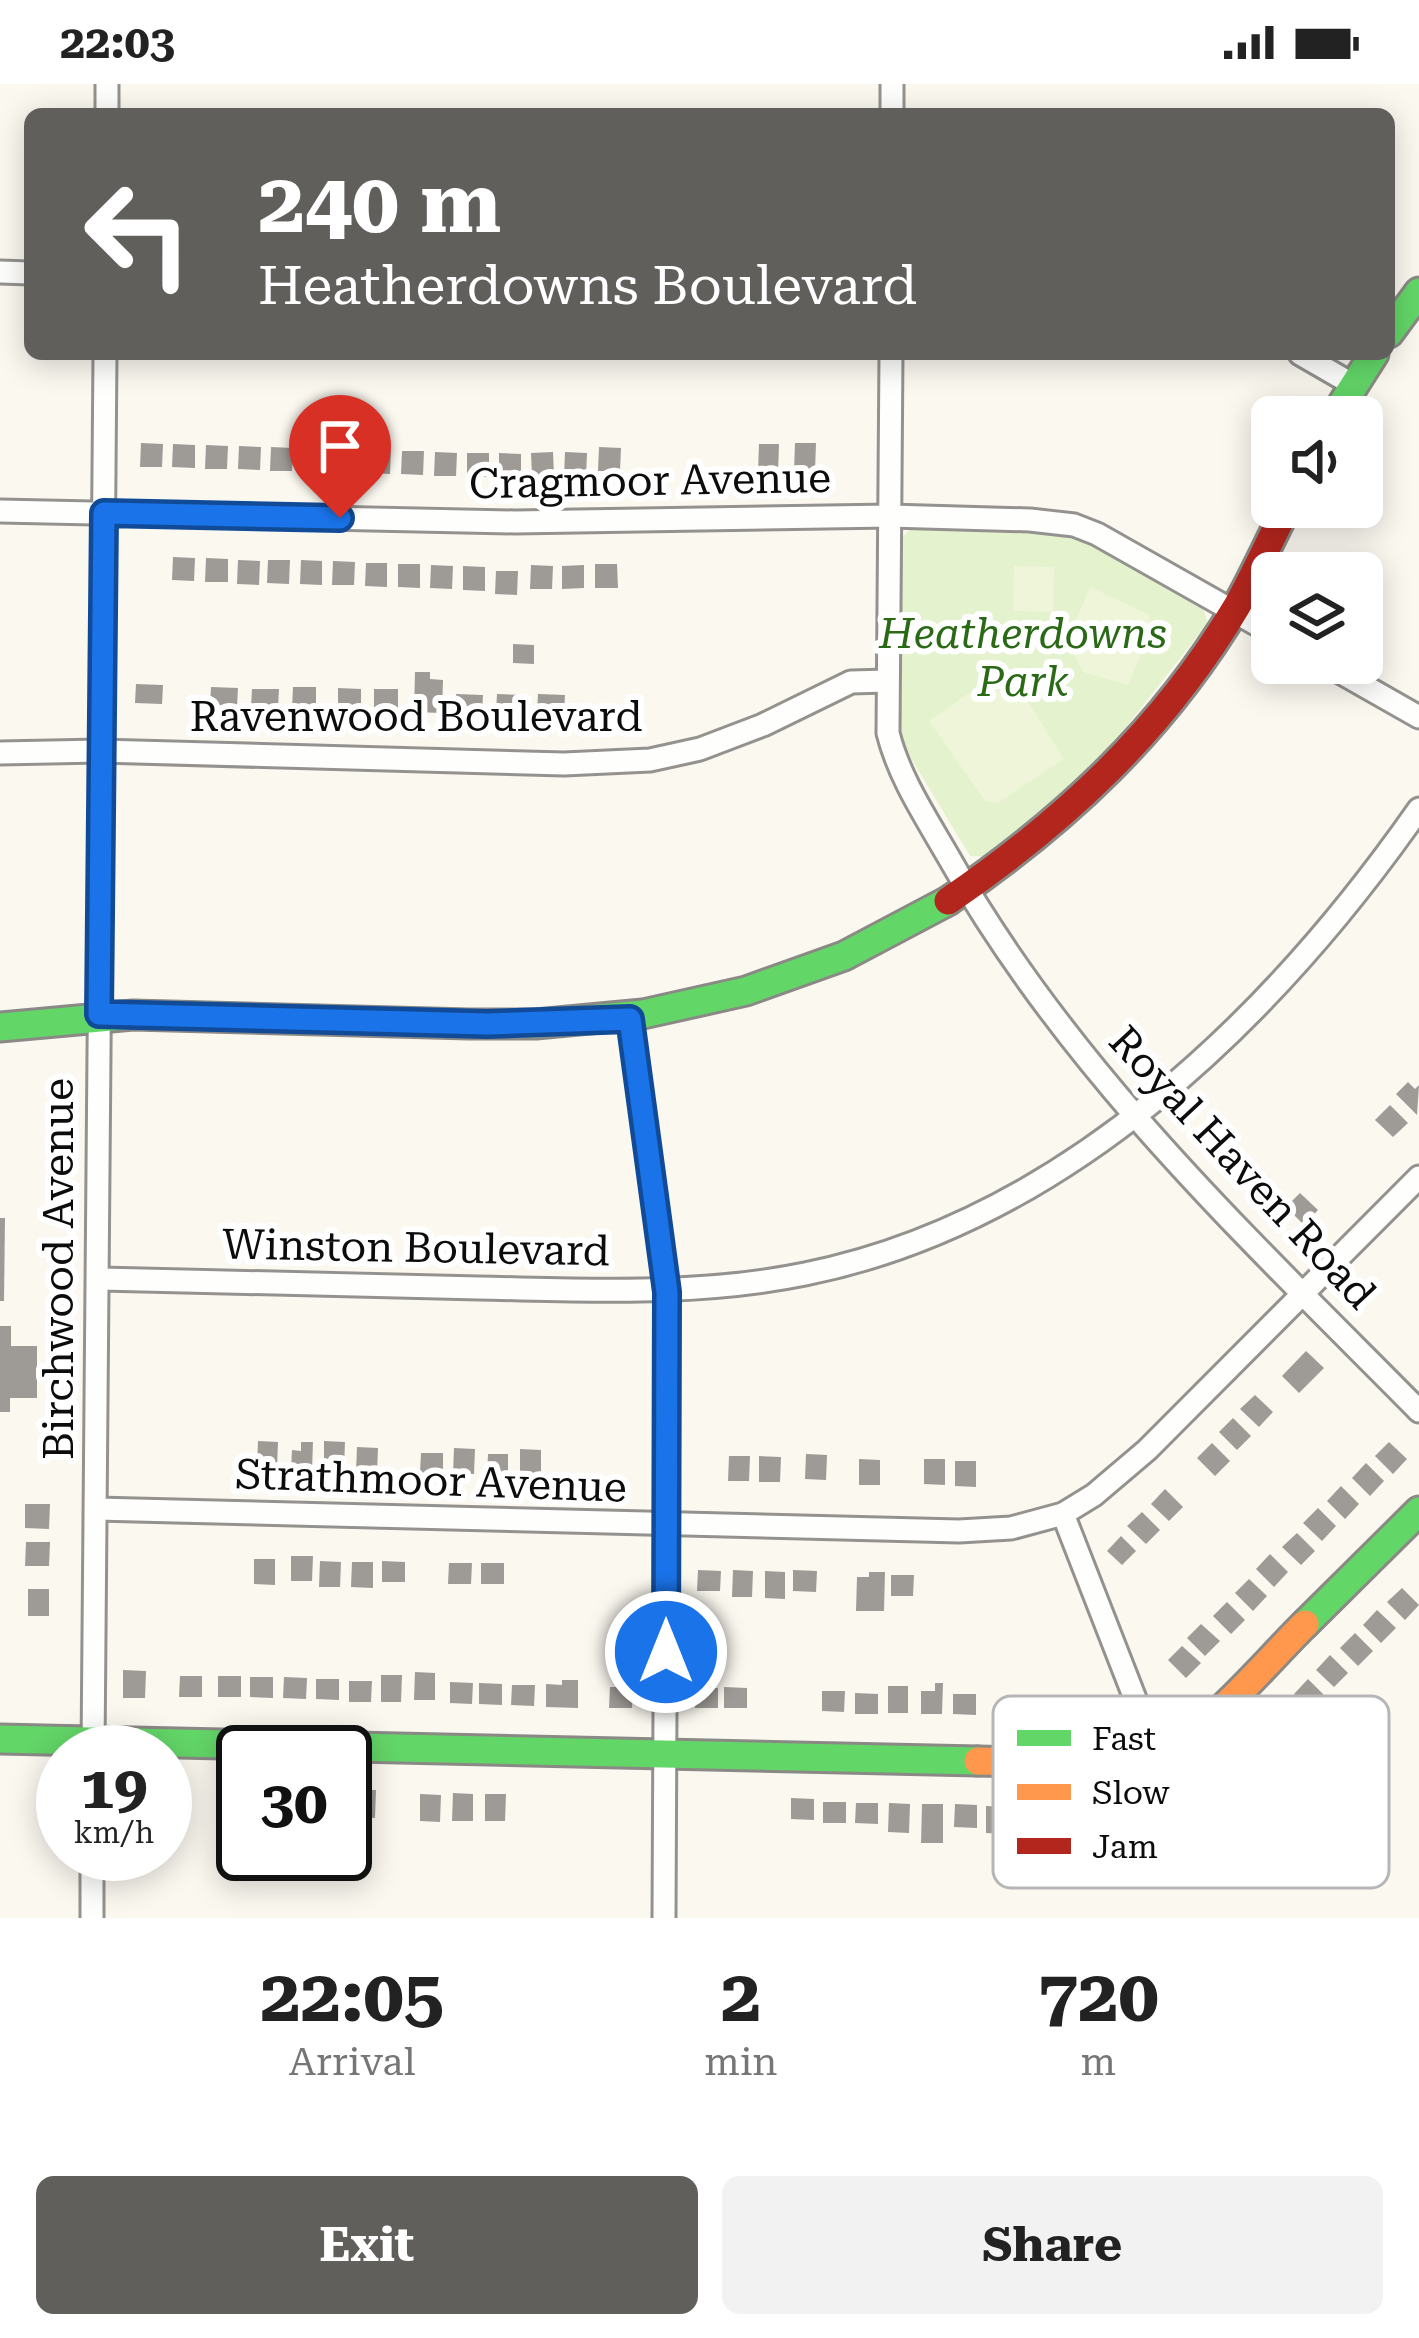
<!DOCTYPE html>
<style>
body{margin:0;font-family:"Roboto Serif",serif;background:#f2f2f2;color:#222;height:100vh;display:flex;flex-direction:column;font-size:45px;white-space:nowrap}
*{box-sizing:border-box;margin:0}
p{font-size:39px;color:#767676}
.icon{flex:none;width:66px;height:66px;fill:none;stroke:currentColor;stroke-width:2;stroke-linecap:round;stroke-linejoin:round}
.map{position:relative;height:1834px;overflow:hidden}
.side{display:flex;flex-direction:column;background:#fff;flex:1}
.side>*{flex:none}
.banner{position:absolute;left:24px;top:24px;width:1371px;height:252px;border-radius:18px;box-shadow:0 6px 30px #0003;background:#605f5c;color:#fff;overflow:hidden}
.controls{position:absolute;left:1251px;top:312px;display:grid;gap:24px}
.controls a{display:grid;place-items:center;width:132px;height:132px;border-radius:18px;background:#fff;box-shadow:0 6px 30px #0003;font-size:60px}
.speed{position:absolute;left:36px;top:1641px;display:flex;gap:24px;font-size:60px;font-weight:700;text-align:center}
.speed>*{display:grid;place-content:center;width:156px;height:156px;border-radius:50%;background:#fff;box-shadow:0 6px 30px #0003;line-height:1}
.speed small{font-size:30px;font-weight:400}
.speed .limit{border:6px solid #111;border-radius:18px;background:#fff;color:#111}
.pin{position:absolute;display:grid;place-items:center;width:102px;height:102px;color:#fff;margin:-123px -51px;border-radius:50% 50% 50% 0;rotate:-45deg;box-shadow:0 0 12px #0007}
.pin .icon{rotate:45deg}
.me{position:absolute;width:132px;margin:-66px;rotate:0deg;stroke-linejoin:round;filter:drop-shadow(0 0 9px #0008)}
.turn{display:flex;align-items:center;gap:42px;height:252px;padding:0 36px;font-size:54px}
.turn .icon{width:156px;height:156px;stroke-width:2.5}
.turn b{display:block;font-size:84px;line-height:102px}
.eta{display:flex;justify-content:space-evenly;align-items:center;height:204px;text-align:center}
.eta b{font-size:72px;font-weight:700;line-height:84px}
.cta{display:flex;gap:24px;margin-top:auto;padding:24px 36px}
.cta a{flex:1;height:138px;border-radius:18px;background:#605f5c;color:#fff;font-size:48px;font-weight:700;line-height:138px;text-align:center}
.cta a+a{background:#f2f2f2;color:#222}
.status{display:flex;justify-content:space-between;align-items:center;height:84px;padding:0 60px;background:#fff;direction:ltr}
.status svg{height:33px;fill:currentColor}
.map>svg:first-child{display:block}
</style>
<div class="status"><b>22:03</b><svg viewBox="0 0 49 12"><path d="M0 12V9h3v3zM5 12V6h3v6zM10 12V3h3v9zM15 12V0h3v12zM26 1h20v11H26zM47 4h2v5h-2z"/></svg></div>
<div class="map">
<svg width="1419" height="1834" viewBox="0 0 1419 1834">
<rect width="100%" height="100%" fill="#fbf8f0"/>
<path fill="#e4f2ce" d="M912 443 1073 450 1203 524 1208 539 1104 671 988 773 970 772 898 653 901 455Z"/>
<g fill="#eef5d8">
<path d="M1014 482 1054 483 1053 528 1013 527Z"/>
<path d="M1090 503 1148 530 1153 542 1128 601 1083 588 1067 557Z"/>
<path d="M975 605 1022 608 1064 675 998 719 985 717 929 637Z"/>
</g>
<g fill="#9e9a96">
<path d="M337 352 355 353 358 389H336Z"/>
<path d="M141 359 163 360 162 383H140Z"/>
<path d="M795 359H816L815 387H794Z"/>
<path d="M173 360 195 361V384L172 383Z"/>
<path d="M759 360H779L778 389 758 388Z"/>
<path d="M206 361 228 362 227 385H205Z"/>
<path d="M239 362 261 363 260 386 238 385Z"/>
<path d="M271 363 293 364 292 387H270Z"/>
<path d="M599 363 621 364 620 387H598Z"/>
<path d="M304 364H326L325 388 303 387Z"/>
<path d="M369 366H391L390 390 368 389Z"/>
<path d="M402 367H424L423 391 401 390Z"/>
<path d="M435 368 457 369 456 392H434Z"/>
<path d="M553 368 554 392H532L531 369Z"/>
<path d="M565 368 587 369 586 392H564Z"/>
<path d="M467 369H489V393L467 392Z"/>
<path d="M499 369 521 370V393L499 392Z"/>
<path d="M173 473 195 474 194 497 172 496Z"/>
<path d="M206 474 228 475V498H205Z"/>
<path d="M238 476 260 477 259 501 237 500Z"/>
<path d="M268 476H290L289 500 267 499Z"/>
<path d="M301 476 322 477V501L300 500Z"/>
<path d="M333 477 355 478 354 501H332Z"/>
<path d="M366 479H387V503L365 502Z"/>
<path d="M398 480H420V504L398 503Z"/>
<path d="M595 480H617L618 504H595Z"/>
<path d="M431 481 453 482 452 505 430 504Z"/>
<path d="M531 481 553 482 552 505H530Z"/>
<path d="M584 481V504L562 505V482Z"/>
<path d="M463 482 485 483V507L463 506Z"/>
<path d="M496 487H518L517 511 495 510Z"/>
<path d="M513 560 534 561V580L513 579Z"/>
<path d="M415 588H430V595L443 596 442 629 414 628Z"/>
<path d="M136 600 163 601 162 620 135 619Z"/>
<path d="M211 603 238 604 237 623 210 622Z"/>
<path d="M293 603H316V625H292Z"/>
<path d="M338 604 361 605V627H338Z"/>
<path d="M252 605H279L278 625 251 624Z"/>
<rect x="374" y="605" width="24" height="22"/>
<path d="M456 610 483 611 482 630 455 629Z"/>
<path d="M497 610 524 611 523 630 496 629Z"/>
<path d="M538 610 565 611 564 630 537 629Z"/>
<path d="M1408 998 1415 1005 1419 1001 1417 1031 1396 1010Z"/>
<path d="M1390 1021 1408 1039 1393 1053 1375 1036Z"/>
<path d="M1300 1109 1318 1126 1304 1141 1286 1123Z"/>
<path d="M0 1134H5L4 1217H0Z"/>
<path d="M0 1242H11V1262H37V1314H10V1328H0Z"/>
<path d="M1306 1267 1324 1284 1299 1309 1282 1292Z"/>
<path d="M1255 1311 1273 1328 1259 1343 1240 1325Z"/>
<path d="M1233 1334 1251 1352 1237 1366 1219 1348Z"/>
<path d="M258 1357 278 1358 277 1385H257Z"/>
<path d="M324 1357 345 1358 344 1385H324Z"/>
<path d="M301 1358H313L312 1387H291L292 1366 301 1367Z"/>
<path d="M1389 1358 1407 1375 1393 1390 1375 1372Z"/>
<path d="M1212 1359 1230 1377 1215 1392 1197 1374Z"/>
<path d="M357 1363 378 1364 377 1389 356 1388Z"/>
<path d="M454 1364 475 1365 474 1390H453Z"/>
<path d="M520 1365 541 1366V1391H520Z"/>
<path d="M421 1369H443V1390L420 1389Z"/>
<path d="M488 1370H508V1391H487Z"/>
<path d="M806 1370 827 1371 826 1396 805 1395Z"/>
<path d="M729 1372H750L749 1397H728Z"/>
<path d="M759 1372 781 1373 780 1398H759Z"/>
<path d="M859 1375 880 1376V1401H859Z"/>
<path d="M924 1375H945V1401L924 1400Z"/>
<path d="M955 1377H976V1403L955 1402Z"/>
<path d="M1366 1379 1384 1397 1370 1412 1352 1394Z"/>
<path d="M1341 1402 1359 1420 1345 1435 1327 1417Z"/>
<path d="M1165 1405 1183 1423 1169 1437 1151 1420Z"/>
<path d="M25 1420H50L49 1445 25 1444Z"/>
<path d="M1318 1424 1336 1442 1322 1457 1303 1439Z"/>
<path d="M1142 1428 1160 1446 1146 1460 1127 1442Z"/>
<path d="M1297 1449 1315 1467 1301 1481 1282 1463Z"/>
<path d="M1121 1452 1136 1467 1122 1481 1107 1467Z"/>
<path d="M26 1458H50L49 1482H25Z"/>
<path d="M1270 1470 1288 1488 1274 1503 1256 1485Z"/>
<path d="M291 1472H313L312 1497H291Z"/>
<path d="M254 1475H275V1501L254 1500Z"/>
<path d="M320 1477 341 1478 340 1503H319Z"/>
<path d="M382 1477 405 1478V1498H382Z"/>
<path d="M352 1478H373V1504L351 1503Z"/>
<path d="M449 1479H472L471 1500H448Z"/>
<rect x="481" y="1479" width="23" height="21"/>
<path d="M698 1486 721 1487 720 1507H697Z"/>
<path d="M733 1486 753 1487 752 1513H732Z"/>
<path d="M793 1486 817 1487 816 1508 793 1507Z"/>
<path d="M765 1487 785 1488V1515L765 1514Z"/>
<path d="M869 1488H885L884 1527H856L857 1493H869Z"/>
<path d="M891 1491H914L913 1512H891Z"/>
<path d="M1249 1495 1267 1512 1253 1527 1235 1509Z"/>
<path d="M1402 1504 1419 1521 1405 1536 1387 1518Z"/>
<rect x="28" y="1505" width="21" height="27"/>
<path d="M1227 1518 1245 1536 1231 1550 1213 1532Z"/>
<path d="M1377 1526 1396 1544 1381 1559 1363 1541Z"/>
<path d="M1201 1540 1220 1557 1205 1572 1187 1554Z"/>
<path d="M1355 1549 1373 1567 1358 1582 1340 1564Z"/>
<path d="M1182 1562 1201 1579 1186 1594 1168 1576Z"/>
<path d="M1330 1571 1348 1589 1334 1603 1316 1586Z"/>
<path d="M123 1586 146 1587 145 1614H123Z"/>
<path d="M415 1588 435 1589V1616H414Z"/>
<path d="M381 1591H402L401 1618H381Z"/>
<path d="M180 1592H202V1613H179Z"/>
<rect x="218" y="1592" width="23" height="21"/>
<path d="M250 1593H273V1614L250 1613Z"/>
<path d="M284 1593 307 1594 306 1615 283 1614Z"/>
<path d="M316 1595H339V1616L316 1615Z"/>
<path d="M1308 1595 1326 1613 1312 1627 1294 1610Z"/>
<path d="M562 1596H578V1624L546 1623V1600L562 1601Z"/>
<path d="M349 1597H372L371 1618H349Z"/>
<path d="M450 1598 473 1599 472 1620 450 1619Z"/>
<path d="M479 1599 502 1600V1621L479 1620Z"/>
<path d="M935 1599H943L942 1630H921V1607H935Z"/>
<path d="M512 1601H535L534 1622 511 1621Z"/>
<rect x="888" y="1602" width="20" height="27"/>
<path d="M610 1603H633L632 1624H609Z"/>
<path d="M695 1603 718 1604V1624H695Z"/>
<path d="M724 1603 747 1604V1624H724Z"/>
<path d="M822 1607H845L844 1628 822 1627Z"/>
<path d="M855 1609 878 1610V1630H855Z"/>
<path d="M953 1610H976V1631L953 1630Z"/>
<path d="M356 1706H376L375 1734 355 1733Z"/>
<path d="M453 1709 473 1710V1737H452Z"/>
<path d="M420 1710 441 1711 440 1738 420 1737Z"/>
<path d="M485 1710H506L505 1737H485Z"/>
<path d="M791 1714 814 1715V1736L791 1735Z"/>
<rect x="823" y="1718" width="23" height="21"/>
<path d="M856 1719H878V1740L855 1739Z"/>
<path d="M889 1719 910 1720 909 1749 888 1748Z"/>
<path d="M922 1720H943V1759H921Z"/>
<path d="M955 1720 977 1721V1744L954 1743Z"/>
<path d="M986 1722 1008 1723 1007 1750 986 1749Z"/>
</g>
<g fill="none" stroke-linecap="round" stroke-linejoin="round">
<defs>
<g id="street">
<path d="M107 30V0"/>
<path d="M892 30V0"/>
<path d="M0 188 30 189"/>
<path d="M891 270 888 649C899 693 925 732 948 772 1068 986 1248 1154 1419 1327"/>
<path d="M1300 270 1352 300"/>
<path d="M0 427 515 438 890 432 1030 436 1074 441 1097 450 1272 549"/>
<path d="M1324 579 1419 633"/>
<path d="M0 669 100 667 564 680 650 676 700 665 763 641 851 598 887 597"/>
<path d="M630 935 667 1208 664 1834"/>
<path d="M99 1195C226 1197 353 1201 479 1204 589 1206 697 1212 805 1190 1064 1138 1272 935 1419 725"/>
<path d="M96 1425 959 1447 1011 1444 1063 1430 1094 1411 1147 1366 1419 1093"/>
<path d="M1063 1430 1157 1671"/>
<path d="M93 1667 105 270"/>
<path d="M92 1834V1770"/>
</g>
<g id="fast">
<path d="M1389 249 1419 208"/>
<path d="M1334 333 1374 270"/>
<path d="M0 943 133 931 469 940H536L643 930 746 907 844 872 948 817"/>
<path d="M1305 1540 1419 1427"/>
<path d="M0 1655 978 1677"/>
</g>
<path id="slow" d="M978 1677C1024 1677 1117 1687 1157 1671 1206 1652 1266 1578 1305 1540"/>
<path id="jam" d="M948 817C1065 737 1163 646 1237 522 1255 490 1270 456 1287 423"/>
</defs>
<use href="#street" stroke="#94928f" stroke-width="27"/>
<use href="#fast" stroke="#8a8985" stroke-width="33"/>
<use href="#slow" stroke="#8a8985" stroke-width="33"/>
<use href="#jam" stroke="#8a8985" stroke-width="33"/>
<use href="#street" stroke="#fefefd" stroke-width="21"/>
<use href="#fast" stroke="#63d668" stroke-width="27"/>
<use href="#slow" stroke="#ff974d" stroke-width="27"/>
<use href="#jam" stroke="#b3261e" stroke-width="27"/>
</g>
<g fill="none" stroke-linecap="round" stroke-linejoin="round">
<defs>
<path id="route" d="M340 434 104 429 99 930 487 940 630 935 667 1208 666 1568"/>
</defs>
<use href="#route" stroke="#114b97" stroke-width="30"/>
<use href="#route" stroke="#1a73e8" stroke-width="21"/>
</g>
<g text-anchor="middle" stroke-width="12" stroke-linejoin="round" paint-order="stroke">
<g font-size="42" fill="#0c0c0c" stroke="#fff">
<text transform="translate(650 396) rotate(-1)" y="15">Cragmoor Avenue</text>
<text x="416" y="647">Ravenwood Boulevard</text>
<text transform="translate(1243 1083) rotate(47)" y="15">Royal Haven Road</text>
<text transform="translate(416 1163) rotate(1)" y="15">Winston Boulevard</text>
<text transform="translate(58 1185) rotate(-90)" y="15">Birchwood Avenue</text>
<text transform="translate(431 1396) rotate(2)" y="15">Strathmoor Avenue</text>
</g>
<g font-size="42" font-style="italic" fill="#2a6a17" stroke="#fff">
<text x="1023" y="564">Heatherdowns<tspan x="1023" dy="48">Park</tspan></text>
</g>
</g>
<rect x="993" y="1612" width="396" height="192" rx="18" fill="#fff" stroke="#b6b6b6" stroke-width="3"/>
<rect x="1017" y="1646" width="54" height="16" fill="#63d668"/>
<rect x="1017" y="1700" width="54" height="16" fill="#ff974d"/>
<rect x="1017" y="1754" width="54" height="16" fill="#b3261e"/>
<g font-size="33" fill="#0c0c0c">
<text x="1092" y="1666">Fast</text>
<text x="1092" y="1720">Slow</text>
<text x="1092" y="1774">Jam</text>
</g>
</svg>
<div class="controls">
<a><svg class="icon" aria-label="sound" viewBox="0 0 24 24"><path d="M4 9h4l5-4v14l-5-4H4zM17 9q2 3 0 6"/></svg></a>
<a><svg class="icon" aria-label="layers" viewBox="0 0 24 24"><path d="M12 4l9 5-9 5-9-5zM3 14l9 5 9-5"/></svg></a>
</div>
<div class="speed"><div>19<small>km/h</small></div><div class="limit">30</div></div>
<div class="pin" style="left:340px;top:434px;background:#d93025"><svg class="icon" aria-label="arrive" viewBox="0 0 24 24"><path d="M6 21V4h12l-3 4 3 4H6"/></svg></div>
<svg class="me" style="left:666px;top:1568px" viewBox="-20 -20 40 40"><circle r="17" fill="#1a73e8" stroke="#fff" stroke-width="3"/><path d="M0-11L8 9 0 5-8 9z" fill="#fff"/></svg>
<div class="banner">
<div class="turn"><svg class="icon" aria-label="left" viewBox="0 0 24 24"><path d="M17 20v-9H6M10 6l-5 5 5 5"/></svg><div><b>240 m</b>Heatherdowns Boulevard</div></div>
</div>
</div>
<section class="side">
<div class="eta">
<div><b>22:05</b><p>Arrival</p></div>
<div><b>2</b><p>min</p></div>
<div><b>720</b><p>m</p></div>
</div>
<div class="cta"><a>Exit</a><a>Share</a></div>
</section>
